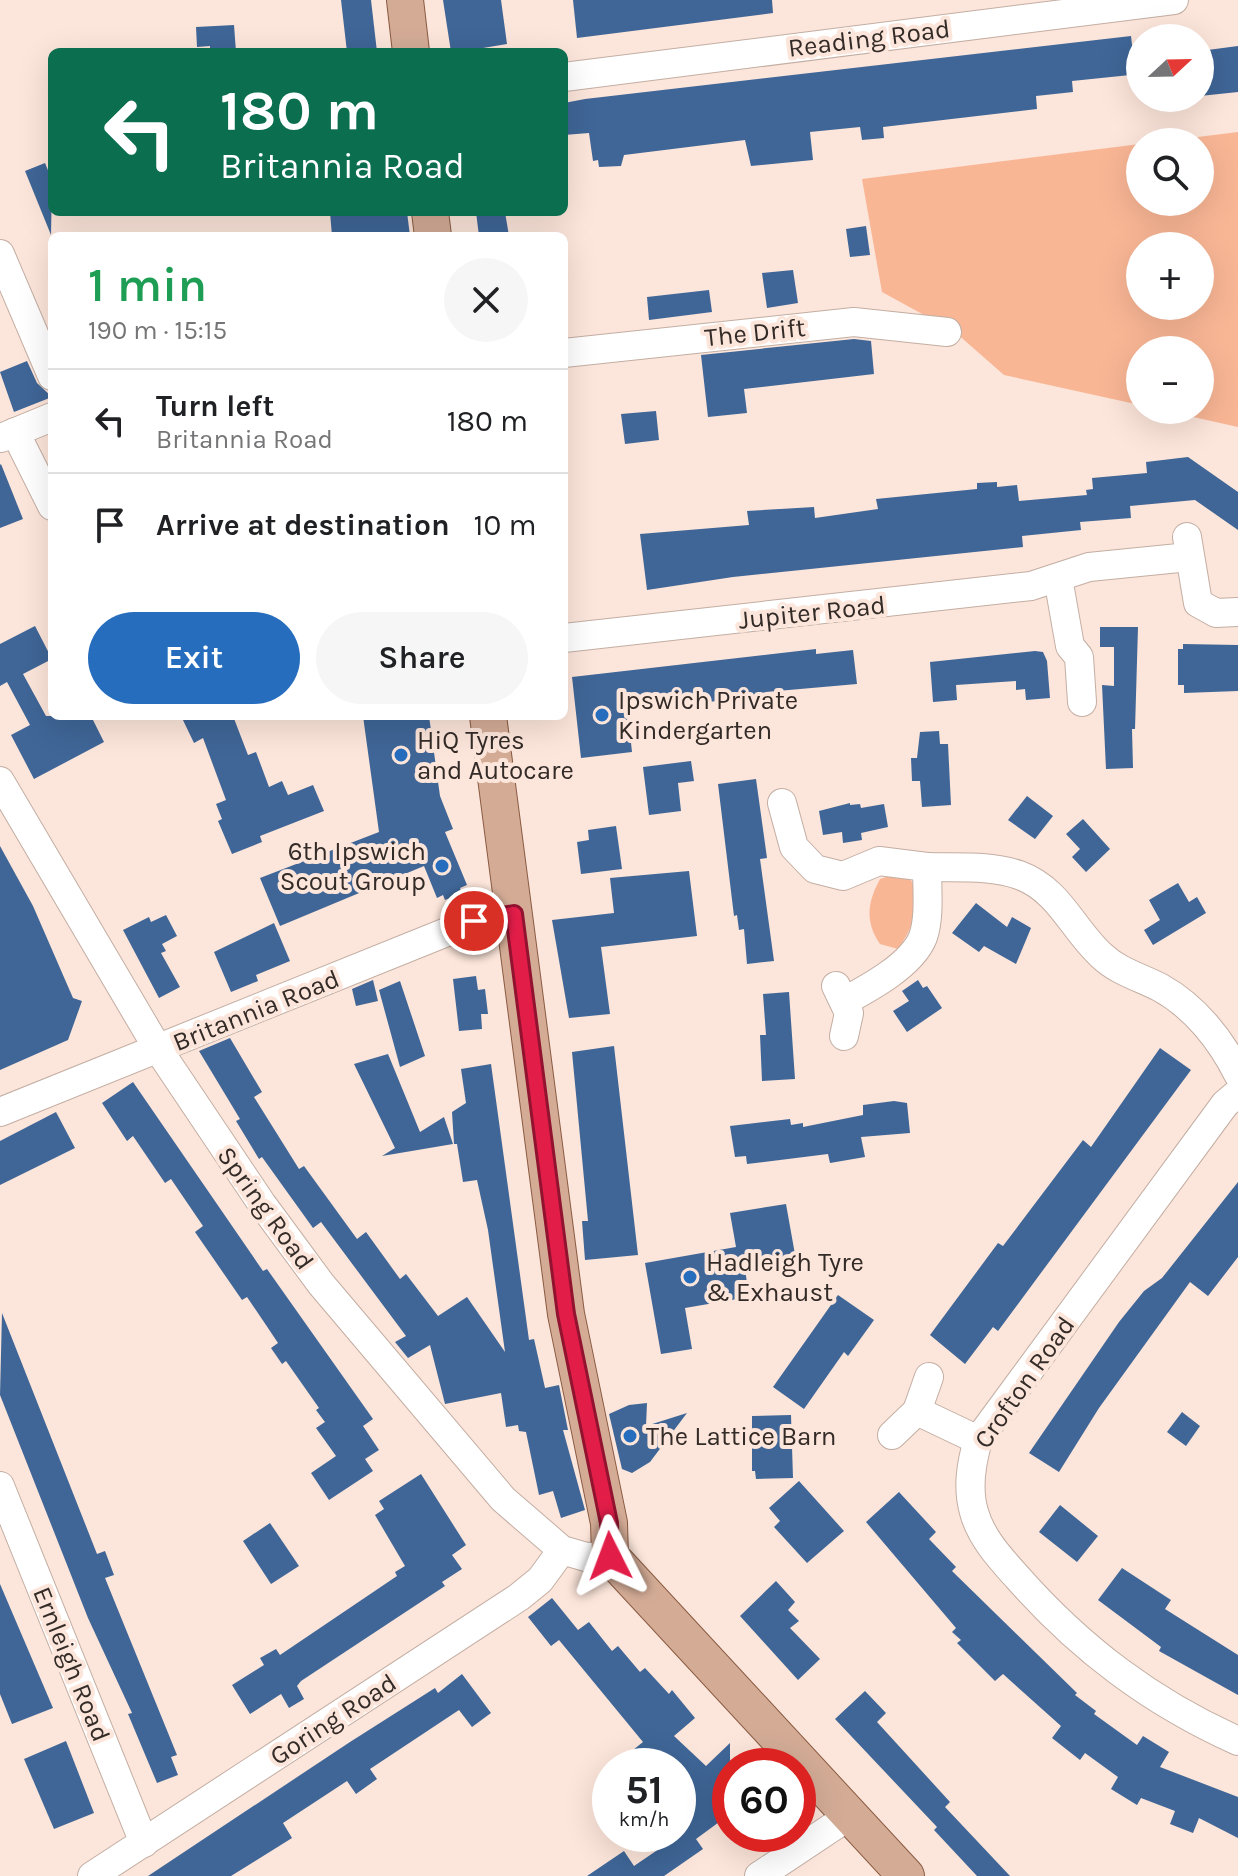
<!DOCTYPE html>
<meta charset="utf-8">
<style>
body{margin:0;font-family:Karla,sans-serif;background:#f6f6f6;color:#202124;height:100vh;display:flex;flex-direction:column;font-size:30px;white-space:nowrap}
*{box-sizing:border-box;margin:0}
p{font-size:26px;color:#757577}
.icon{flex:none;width:44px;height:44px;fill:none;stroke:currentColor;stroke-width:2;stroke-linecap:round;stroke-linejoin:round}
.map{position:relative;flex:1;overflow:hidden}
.side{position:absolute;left:48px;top:232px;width:520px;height:488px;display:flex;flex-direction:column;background:#fff;border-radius:12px;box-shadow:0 8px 32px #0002}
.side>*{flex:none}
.hud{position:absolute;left:48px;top:48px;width:520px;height:168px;border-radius:12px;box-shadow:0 8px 32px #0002;background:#0b6e4f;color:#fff;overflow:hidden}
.needle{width:52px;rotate:68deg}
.buttons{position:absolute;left:1126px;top:24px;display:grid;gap:16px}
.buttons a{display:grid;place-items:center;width:88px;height:88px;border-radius:50%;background:#fff;box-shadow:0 8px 32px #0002;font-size:40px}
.speed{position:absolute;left:592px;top:1748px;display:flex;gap:16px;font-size:40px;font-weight:700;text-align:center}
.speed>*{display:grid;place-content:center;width:104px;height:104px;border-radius:50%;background:#fff;box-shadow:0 8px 32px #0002;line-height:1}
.speed small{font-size:20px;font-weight:400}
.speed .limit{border:12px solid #d22;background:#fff;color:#111}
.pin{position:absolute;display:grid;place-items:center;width:68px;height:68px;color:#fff;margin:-34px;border:4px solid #fff;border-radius:50%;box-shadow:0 2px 8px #0007}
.me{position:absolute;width:88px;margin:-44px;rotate:357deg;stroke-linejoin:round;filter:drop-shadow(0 0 6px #0008)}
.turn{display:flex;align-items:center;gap:28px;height:168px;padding:0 40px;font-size:36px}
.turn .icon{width:104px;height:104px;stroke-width:2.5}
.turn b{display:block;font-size:56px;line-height:68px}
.round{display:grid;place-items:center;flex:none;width:84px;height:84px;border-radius:42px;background:#f6f6f6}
.headline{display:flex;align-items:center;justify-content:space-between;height:136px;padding:0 40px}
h1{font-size:48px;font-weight:600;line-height:60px;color:#1e9e55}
.action{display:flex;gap:16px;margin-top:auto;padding:16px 40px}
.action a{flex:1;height:92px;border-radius:48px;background:#276dbe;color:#fff;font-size:32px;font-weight:600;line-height:92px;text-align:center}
.action a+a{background:#f6f6f6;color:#202124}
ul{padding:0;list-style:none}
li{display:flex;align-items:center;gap:24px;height:104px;padding:0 40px;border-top:2px solid #e0e0e0}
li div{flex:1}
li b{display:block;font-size:30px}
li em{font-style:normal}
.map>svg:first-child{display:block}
</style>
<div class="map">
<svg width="1238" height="1876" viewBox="0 0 1238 1876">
<rect width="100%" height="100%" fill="#fce5da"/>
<g fill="#f9b695" fill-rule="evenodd">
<path d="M1238 132V427L1162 410H1200V350H1140V405L1004 375 955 332 882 292 862 179 1140 144V202H1200V142H1158ZM1140 246H1200V306H1140Z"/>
<path d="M893 875 910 879C926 901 911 930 898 949L880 944C865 922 867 903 880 879Z"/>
</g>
<g fill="#3f6697">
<path d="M341 0H371L377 52H347Z"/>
<path d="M443 0H501L507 44 483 48V52H451Z"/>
<path d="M573 0H772L773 13 577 38Z"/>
<path d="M234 25 236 52H210V46L197 47 196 27Z"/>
<path d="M1131 36 1133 53 1140 52V74L1072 81 1073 92 1036 96 1037 109 883 127 884 138 862 140 860 127 810 132 813 160 751 166 745 140 624 155 621 166 599 167 598 160 593 161 589 133 564 135V103L585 99Z"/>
<path d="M1238 46V92L1200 96V51Z"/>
<path d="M45 163 52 180 51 235 25 171Z"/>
<path d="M330 212H407L410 236H332Z"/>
<path d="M476 212H505L509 236H479Z"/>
<path d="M866 226 870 255 850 257 846 229Z"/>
<path d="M793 270 798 303 767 308 762 273Z"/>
<path d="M709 290 712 312 649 320 647 297Z"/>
<path d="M854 339 871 341 874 374 744 389 747 413 708 417 701 355Z"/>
<path d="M27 361 37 383 52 397 14 412 0 372Z"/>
<path d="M656 411 659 440 625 444 621 414Z"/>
<path d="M1188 457 1238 492V530L1195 500 1130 506 1131 518 1080 522 1081 530 1022 536 1023 547 733 577 647 590 640 534 749 525 747 511 814 507 815 518 878 509 876 499 977 489V483L997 482V487L1017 485 1019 501 1087 495 1086 490 1093 489 1092 478 1147 473 1146 462Z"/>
<path d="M1 464 23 519 0 528V465Z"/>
<path d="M35 626 52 659 23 674 46 716H91L104 742 34 779 11 735 30 725 7 682 0 686V644Z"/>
<path d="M1100 627H1138L1135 729H1132L1133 768 1106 769 1102 685 1114 686V647H1100Z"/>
<path d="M1183 644 1238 645V691L1184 693V685H1178V649H1183Z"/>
<path d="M816 649V654L853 650 857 684 766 692 768 701 736 705 735 698 697 704 696 697 627 706 632 752 581 758 572 677Z"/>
<path d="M1035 651 1043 652 1047 661 1050 698 1026 700 1025 689 1016 690V681L956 685 957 700 933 702 930 662Z"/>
<path d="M181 716H233L248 755 256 752 269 787 282 781 288 795 313 785 324 811 260 836 262 842 232 854 218 821 222 819 216 804 226 800 203 738 194 743Z"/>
<path d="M363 716H429L440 796 453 829 445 832 467 885 460 888 462 893 445 900 443 895 437 898 424 866 280 926 260 878 379 832Z"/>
<path d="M939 731 940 744H948L951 805 922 807 920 781H912L911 758H917L920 732Z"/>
<path d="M691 761 694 781 678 783 681 811 649 815 643 767Z"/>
<path d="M756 779 767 858 760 859 774 961 747 964 744 929 739 930 737 915 734 916 718 784Z"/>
<path d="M1027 796 1053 816 1035 839 1008 820Z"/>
<path d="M850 803V805L860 804 861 808 884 804 888 827 861 833 862 840 843 843 842 832 823 835 819 811Z"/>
<path d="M1083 819 1110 849 1086 872 1072 857 1080 849 1066 834Z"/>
<path d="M616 826 622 869 581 874 577 842 589 840 588 830Z"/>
<path d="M0 846 33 906 73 998 82 1001 68 1040 0 1070Z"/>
<path d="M689 871 697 936 601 947 610 1014 569 1018 552 920 614 913 610 878Z"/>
<path d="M1178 883 1189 902 1197 897 1206 913 1153 945 1144 930 1160 920 1149 900Z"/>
<path d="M976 903 1007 927 1012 917 1031 928 1016 964 984 946 979 952 952 933Z"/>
<path d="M166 915 177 936 162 944 166 951 161 953 180 987 159 998 123 930 149 917 151 922Z"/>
<path d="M274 923 290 961 256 975 258 981 231 992 214 952Z"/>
<path d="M476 976 478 990 485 989 488 1014H481L482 1029 459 1031 453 979Z"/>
<path d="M373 980 378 1001 356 1006 352 989Z"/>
<path d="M918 980 923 988 927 986 942 1008 907 1032 893 1011 909 1001 902 991Z"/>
<path d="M400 981 425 1056 400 1067 379 990Z"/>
<path d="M789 992 795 1079 762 1081 760 1035H766L763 994Z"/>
<path d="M230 1038 262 1092 254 1097 299 1169 304 1166 357 1239 366 1232 400 1279 406 1274 438 1316 467 1297 505 1352 488 1230 477 1180 463 1182 457 1144H454L452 1112 466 1103 461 1069 491 1064 529 1340 534 1339 545 1388 559 1385 568 1430H563L585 1510 561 1518 553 1491 539 1495 526 1432 519 1431 518 1425 506 1427 501 1393 445 1404 430 1345 408 1358 395 1342 406 1336 321 1222 313 1228 262 1157 259 1159 236 1121 240 1119 199 1051Z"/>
<path d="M614 1046 638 1255 585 1260 582 1221H588L572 1052Z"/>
<path d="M1160 1048 1191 1070 998 1331 993 1327 965 1364 930 1335 998 1243 1003 1246 1083 1140 1091 1147Z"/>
<path d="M388 1054 420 1132 444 1117 453 1144 382 1156 395 1148 354 1064Z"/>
<path d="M133 1082 263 1271 267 1269 373 1419 363 1426 379 1450 365 1459 373 1471 329 1500 311 1473 336 1456 316 1428 325 1422 316 1410 319 1408 286 1361 282 1364 271 1348 278 1343 266 1325 247 1297 242 1300 195 1232 203 1226 171 1179 165 1183 133 1136 127 1141 102 1103Z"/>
<path d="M894 1101 907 1103 910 1133 861 1137 865 1157 830 1163 828 1154 747 1164 746 1156 735 1157 730 1126 790 1119 791 1125 803 1123V1127L863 1115V1105Z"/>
<path d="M56 1112 75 1148 0 1185V1141Z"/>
<path d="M1238 1182V1257L1208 1296 1190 1282 1099 1408 1059 1472 1029 1453 1119 1322 1144 1291 1162 1278Z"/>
<path d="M786 1204 796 1260 745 1269 749 1297 685 1308 692 1349 661 1354 645 1263 736 1247 730 1213Z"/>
<path d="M838 1295 874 1320 848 1356 844 1352 804 1409 773 1387Z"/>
<path d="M2 1313 97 1554 105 1551 114 1575 105 1578 177 1755 171 1757 178 1775 157 1783 128 1714 132 1713 88 1618 0 1395Z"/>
<path d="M647 1403 646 1426 687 1413 650 1462 632 1473 622 1469 609 1414 629 1405Z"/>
<path d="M1182 1412 1200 1426 1186 1446 1167 1432Z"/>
<path d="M791 1415 793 1478 756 1479 755 1471H752V1416Z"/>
<path d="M421 1474 466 1545 452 1555 462 1569 442 1582 445 1586 301 1681 297 1686 304 1699 289 1708 281 1694 250 1714 232 1685 264 1665 260 1658 276 1649 280 1655 397 1576 395 1572 405 1566 375 1515 384 1509 379 1501Z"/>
<path d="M799 1481 844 1531 807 1563 774 1527 780 1521 769 1508Z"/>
<path d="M899 1492 936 1532 929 1539 956 1567 952 1571 1077 1693 1075 1695 1096 1711 1094 1714 1137 1745 1143 1736 1169 1752 1160 1767 1238 1797V1838L1199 1818 1193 1833 1170 1824 1175 1811 1141 1798 1137 1805 1111 1789 1118 1777 1085 1753 1080 1760 1052 1738 1061 1726 1003 1674 995 1681 957 1643 961 1640 952 1632 956 1628 866 1522Z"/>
<path d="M1060 1505 1098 1536 1077 1562 1039 1532Z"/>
<path d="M270 1523 299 1566 271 1584 243 1541Z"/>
<path d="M1122 1568 1171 1600 1165 1609 1238 1655V1695L1159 1651 1161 1647 1098 1600Z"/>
<path d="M776 1581 795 1602 788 1610 799 1621 790 1628 820 1659 798 1680 740 1616Z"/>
<path d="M0 1584 53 1708 12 1724 0 1694Z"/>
<path d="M552 1598 578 1630 589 1622 612 1651 618 1646 640 1672 645 1668 669 1694 672 1690 695 1718 674 1736 706 1766 730 1743V1814L696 1839 703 1849 664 1876H587L624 1851 634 1866 678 1836V1766H647L633 1750 643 1742 559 1640 551 1646 528 1617Z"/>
<path d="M462 1674 491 1713 472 1727 459 1710 370 1769 377 1779 356 1794 347 1781 283 1823 292 1838 231 1876H148L350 1742 435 1688 438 1693Z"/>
<path d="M865 1691 886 1713 877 1722 950 1802 945 1807 1010 1876H977L934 1830 937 1827 835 1719Z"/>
<path d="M66 1741 94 1813 54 1829 24 1759Z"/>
</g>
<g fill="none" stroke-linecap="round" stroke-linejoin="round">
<defs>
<g id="minor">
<path d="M564 77 1174 0"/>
<path d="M0 254 52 376"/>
<path d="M564 353 854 322 947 332"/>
<path d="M15 432 52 506"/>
<path d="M1 438 52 417"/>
<path d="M1187 537 1198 603 1216 613 1238 612"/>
<path d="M1058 578 1070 646 1079 657 1082 702"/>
<path d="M564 638 1031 586 1089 567 1189 557"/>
<path d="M0 781 158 1049 262 1204 321 1284 503 1499 562 1550 586 1557 610 1556"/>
<path d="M782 803 794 847 815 869 843 876 879 861 927 867"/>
<path d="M836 986 849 1013 844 1036"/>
<path d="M845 1001C869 988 912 965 923 937 930 917 927 889 927 867 957 868 991 865 1019 875 1060 890 1072 929 1102 956 1119 972 1140 977 1161 988 1195 1007 1221 1040 1238 1074"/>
<path d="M1238 1093 1225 1104 978 1440C971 1464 967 1488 974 1512 981 1538 1001 1559 1018 1578 1081 1649 1151 1702 1238 1741"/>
<path d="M0 1112 474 921 514 914"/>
<path d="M917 1411 929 1377"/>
<path d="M892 1435 917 1411 978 1440"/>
<path d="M0 1486 144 1843"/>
<path d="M92 1876 519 1597 540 1580 562 1550"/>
<path d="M759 1876 849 1816"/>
</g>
<g id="major">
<path d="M405 0 411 52"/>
<path d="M430 212 433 236"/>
<path d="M488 716 566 1314 609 1523 610 1556 906 1876"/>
</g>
</defs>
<use href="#minor" stroke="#c3aea3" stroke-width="30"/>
<use href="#major" stroke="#895a42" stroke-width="38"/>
<use href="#minor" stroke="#fff" stroke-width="28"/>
<use href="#major" stroke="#d4ac96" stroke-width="36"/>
</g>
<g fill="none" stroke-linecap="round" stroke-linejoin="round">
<defs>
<path id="route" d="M474 921 514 914 566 1314 609 1523 610 1556"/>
</defs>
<use href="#route" stroke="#92132f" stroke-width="20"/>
<use href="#route" stroke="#e11d48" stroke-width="14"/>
</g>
<g fill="#276dbe" stroke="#fce5da" stroke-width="3">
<circle cx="602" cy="715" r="8"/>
<circle cx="401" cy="755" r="8"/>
<circle cx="442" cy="866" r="8"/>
<circle cx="690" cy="1277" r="8"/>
<circle cx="630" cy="1436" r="8"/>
</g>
<g text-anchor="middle" stroke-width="8" stroke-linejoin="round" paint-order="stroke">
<g font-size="26" fill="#332b27" stroke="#fce5da">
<text transform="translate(869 38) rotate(-7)" y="9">Reading Road</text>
<text transform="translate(755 332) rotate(-6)" y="9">The Drift</text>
<text transform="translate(812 612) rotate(-6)" y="9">Jupiter Road</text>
<text transform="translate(256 1010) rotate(-22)" y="9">Britannia Road</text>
<text transform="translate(266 1208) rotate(54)" y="9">Spring Road</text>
<text transform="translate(1024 1382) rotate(-55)" y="9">Crofton Road</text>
<text transform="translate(72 1664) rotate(68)" y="9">Ernleigh Road</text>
<text transform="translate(333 1719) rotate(-33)" y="9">Goring Road</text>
</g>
<g font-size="26" fill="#332b27" stroke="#fce5da" text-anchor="start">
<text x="618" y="709">Ipswich Private<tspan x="618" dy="30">Kindergarten</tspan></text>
<text x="417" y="749">HiQ Tyres<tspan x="417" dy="30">and Autocare</tspan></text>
<text x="426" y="860" text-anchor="end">6th Ipswich<tspan x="426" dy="30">Scout Group</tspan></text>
<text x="706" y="1271">Hadleigh Tyre<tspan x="706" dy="30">&amp; Exhaust</tspan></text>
<text x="646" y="1445">The Lattice Barn</text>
</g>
</g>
</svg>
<div class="buttons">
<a><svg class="needle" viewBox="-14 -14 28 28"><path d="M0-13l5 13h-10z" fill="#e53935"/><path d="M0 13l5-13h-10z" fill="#757577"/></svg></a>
<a><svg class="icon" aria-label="search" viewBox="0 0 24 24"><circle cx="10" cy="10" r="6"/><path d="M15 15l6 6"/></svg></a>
<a>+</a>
<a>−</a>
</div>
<div class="speed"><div>51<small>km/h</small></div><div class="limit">60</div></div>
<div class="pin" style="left:474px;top:921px;background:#d93025"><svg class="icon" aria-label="arrive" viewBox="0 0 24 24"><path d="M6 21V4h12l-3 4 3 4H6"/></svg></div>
<svg class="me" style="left:610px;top:1556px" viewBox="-20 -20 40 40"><path d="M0-17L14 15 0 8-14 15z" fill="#e11d48" stroke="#fff" stroke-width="4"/></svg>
<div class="hud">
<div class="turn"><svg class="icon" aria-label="left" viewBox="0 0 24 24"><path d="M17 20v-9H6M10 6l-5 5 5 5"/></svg><div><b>180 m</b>Britannia Road</div></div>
</div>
<section class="side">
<div class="headline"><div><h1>1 min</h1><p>190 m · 15:15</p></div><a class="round"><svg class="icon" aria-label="close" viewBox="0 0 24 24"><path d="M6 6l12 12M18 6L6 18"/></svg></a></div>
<ul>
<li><svg class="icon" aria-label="left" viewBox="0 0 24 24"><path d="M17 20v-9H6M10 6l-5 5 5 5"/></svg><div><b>Turn left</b><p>Britannia Road</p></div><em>180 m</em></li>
<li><svg class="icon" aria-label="arrive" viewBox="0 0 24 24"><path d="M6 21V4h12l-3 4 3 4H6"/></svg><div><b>Arrive at destination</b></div><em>10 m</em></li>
</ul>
<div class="action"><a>Exit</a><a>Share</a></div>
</section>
</div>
